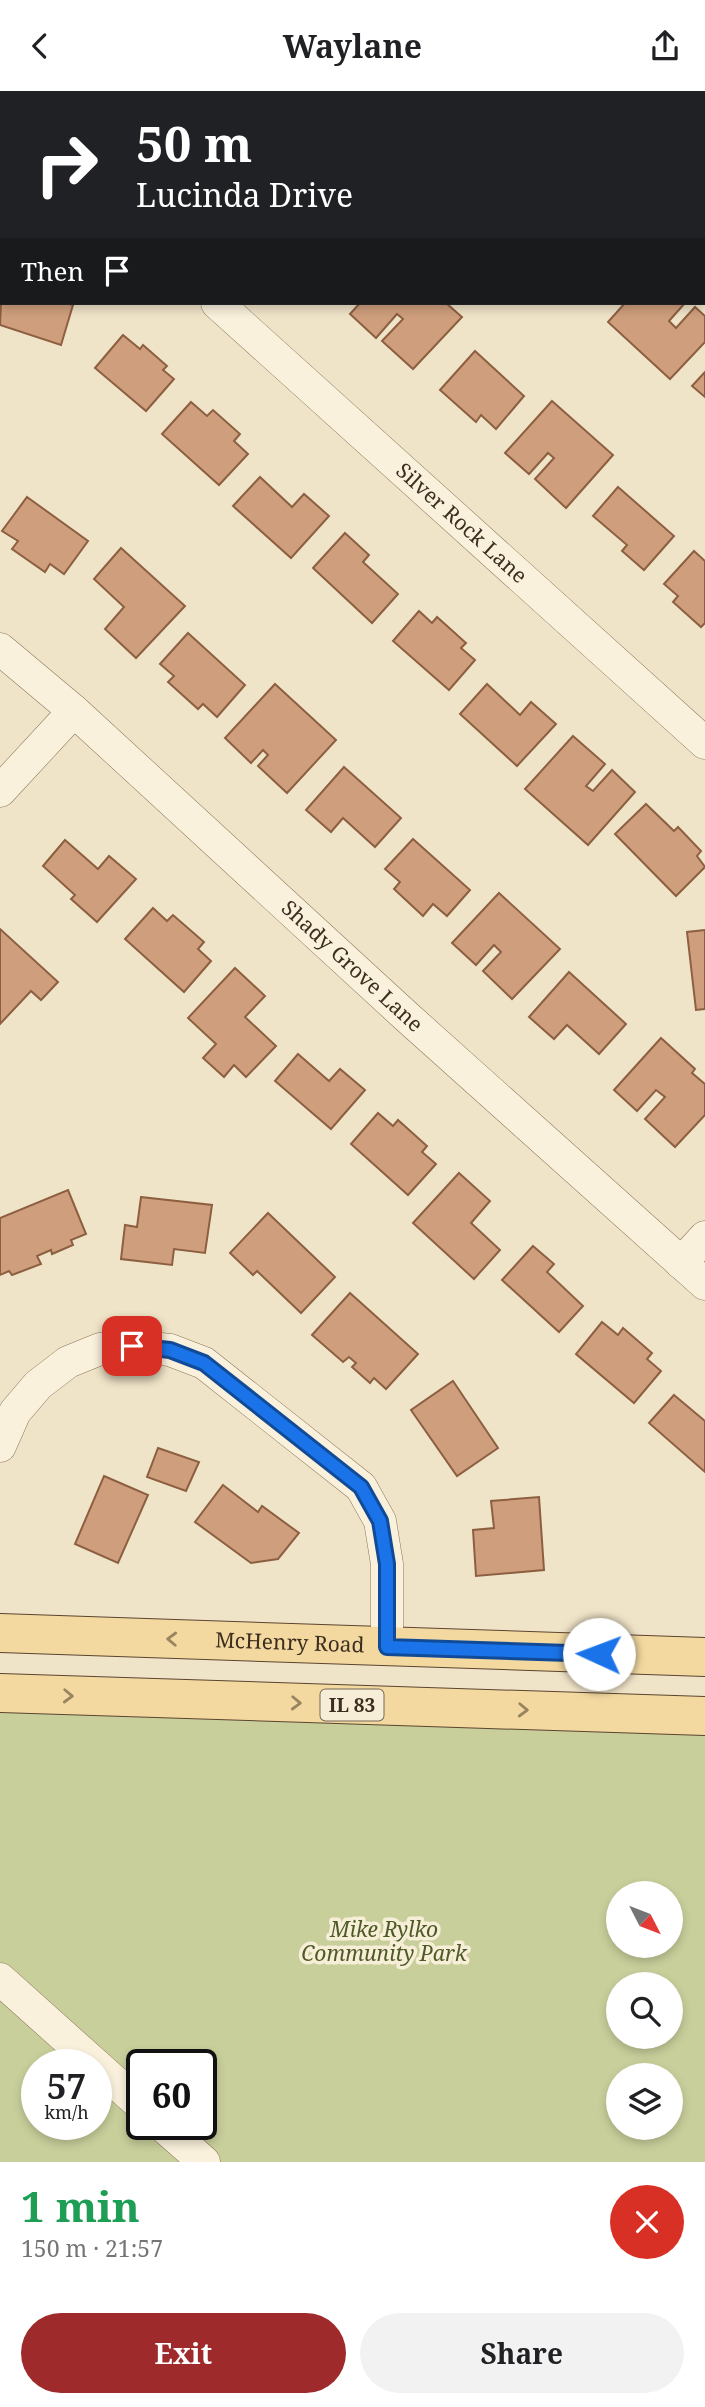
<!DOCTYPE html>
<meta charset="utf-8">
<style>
body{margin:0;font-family:"Noto Serif",serif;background:#f2f2f2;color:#202124;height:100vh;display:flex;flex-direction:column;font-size:26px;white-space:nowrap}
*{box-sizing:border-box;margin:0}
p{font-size:23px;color:#757577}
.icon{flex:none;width:38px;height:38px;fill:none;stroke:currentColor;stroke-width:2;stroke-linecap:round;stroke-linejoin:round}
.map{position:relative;height:2071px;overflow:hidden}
.sheet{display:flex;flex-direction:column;background:#fff;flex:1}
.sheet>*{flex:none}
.top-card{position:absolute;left:0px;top:0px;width:705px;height:214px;box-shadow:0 4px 10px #0003;background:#202124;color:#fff;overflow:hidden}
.needle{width:46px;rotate:132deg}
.buttons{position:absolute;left:606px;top:1790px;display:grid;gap:14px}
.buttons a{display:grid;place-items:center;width:77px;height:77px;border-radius:50%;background:#fff;box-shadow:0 4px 10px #0003;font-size:35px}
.speed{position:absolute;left:21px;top:1958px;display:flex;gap:14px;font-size:35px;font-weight:700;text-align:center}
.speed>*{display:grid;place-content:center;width:91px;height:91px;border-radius:50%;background:#fff;box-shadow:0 4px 10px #0003;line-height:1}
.speed small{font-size:18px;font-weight:400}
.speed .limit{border:4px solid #111;border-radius:10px;background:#fff;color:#111}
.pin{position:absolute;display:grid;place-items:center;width:60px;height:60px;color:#fff;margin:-30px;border-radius:14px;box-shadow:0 4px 10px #0006}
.me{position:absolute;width:77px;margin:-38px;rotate:272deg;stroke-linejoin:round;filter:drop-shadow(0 0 5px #0008)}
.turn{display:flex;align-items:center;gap:24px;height:147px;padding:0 21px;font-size:32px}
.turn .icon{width:91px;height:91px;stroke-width:2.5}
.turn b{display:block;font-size:49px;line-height:60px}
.then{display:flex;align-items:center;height:66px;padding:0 21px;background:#0003;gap:14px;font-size:26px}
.round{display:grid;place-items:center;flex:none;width:74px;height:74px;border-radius:37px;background:#f2f2f2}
.head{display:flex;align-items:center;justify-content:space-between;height:119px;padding:0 21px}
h1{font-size:42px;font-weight:700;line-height:52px;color:#1e9e55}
.primary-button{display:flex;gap:14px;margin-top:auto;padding:14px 21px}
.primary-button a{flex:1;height:80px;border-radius:42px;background:#9e2a2b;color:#fff;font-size:28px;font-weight:700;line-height:80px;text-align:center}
.primary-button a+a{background:#f2f2f2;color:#202124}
header{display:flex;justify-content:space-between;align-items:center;height:91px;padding:0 21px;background:#fff;font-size:32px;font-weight:700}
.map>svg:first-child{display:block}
</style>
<header><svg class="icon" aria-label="back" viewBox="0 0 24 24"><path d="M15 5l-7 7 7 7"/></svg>Waylane<svg class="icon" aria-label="share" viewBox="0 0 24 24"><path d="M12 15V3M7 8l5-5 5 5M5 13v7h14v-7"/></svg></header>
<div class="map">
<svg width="705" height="2071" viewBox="0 0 705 2071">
<rect width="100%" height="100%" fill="#f0e4c8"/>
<path fill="#c9cf9b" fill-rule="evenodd" d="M0 1617 705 1643V2071H0ZM618 1802H670V1855H618ZM618 1894H670V1946H618ZM37 1974H96V2034H37ZM142 1974H201V2034H142ZM618 1984H670V2037H618Z"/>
<g fill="#cf9f7d" stroke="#8d5f41" stroke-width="2">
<path d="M21 0H95L21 2Z"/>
<path d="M2 193V212H66L73 214 61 254 0 234Z"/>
<path d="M360 212H446L462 226 413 278 382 250 403 228 397 223 376 247 350 223Z"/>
<path d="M625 212H685L669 230 676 237 695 216 705 225V251L670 288 608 231Z"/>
<path d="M123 244 140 258 143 254 167 275 163 279 174 288 146 320 95 277Z"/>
<path d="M475 260 524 305 496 338 481 324 476 331 440 299Z"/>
<path d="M705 281V306L692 295Z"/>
<path d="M552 310 613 364 566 417 535 388 554 367 548 362 529 383 505 362Z"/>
<path d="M191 311 207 325 213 319 240 343 234 350 248 363 219 394 162 343Z"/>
<path d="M260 386 292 416 304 403 329 425 291 467 233 415Z"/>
<path d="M618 396 674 445 644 479 622 460 627 454 593 425Z"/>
<path d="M27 406 88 450 64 483 50 473 45 481 12 458 18 450 2 440Z"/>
<path d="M345 442 369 464 363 471 398 503 372 532 313 477Z"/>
<path d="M121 457 185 515 136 567 105 538 124 516 94 488Z"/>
<path d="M694 460 705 470V532L701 536 673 511 678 505 664 493Z"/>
<path d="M419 520 432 532 437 526 466 552 461 557 475 569 449 599 393 550Z"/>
<path d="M188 542 245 594 217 626 203 613 198 618 168 591 174 585 160 573Z"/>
<path d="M275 593 336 649 287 702 258 675 268 664 263 659 251 672 225 647Z"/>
<path d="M487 593 520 624 531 611 556 633 517 675 460 623Z"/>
<path d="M573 645 605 673 586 695 593 700 612 679 635 701 588 754 525 698Z"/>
<path d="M344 676 401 727 375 756 343 727 331 741 306 719Z"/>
<path d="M646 713 674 740 678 736 701 760 697 765 705 776 676 805 615 743Z"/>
<path d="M413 748 470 799 447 825 433 813 423 825 394 798 400 791 385 778Z"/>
<path d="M65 749 98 778 109 765 136 788 97 831 71 808 75 804 43 775Z"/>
<path d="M499 802 560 858 512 908 483 880 501 861 494 854 476 874 452 852Z"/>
<path d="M153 817 167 830 173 824 204 851 198 858 211 870 184 901 125 848Z"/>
<path d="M0 838 58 891 41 909 31 900 0 933Z"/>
<path d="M705 839V918L696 919 687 841Z"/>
<path d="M235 877 265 905 245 926 276 955 246 986 234 974 224 986 203 967 216 953 188 927Z"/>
<path d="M569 881 626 933 599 963 567 934 554 948 529 926Z"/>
<path d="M661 947 695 978 692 982 705 993V1024L675 1056 645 1028 665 1006 656 999 637 1020 614 999Z"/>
<path d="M298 963 329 990 340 978 365 999 331 1038 275 990Z"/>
<path d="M378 1022 393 1035 398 1029 427 1055 422 1061 436 1073 408 1104 351 1053Z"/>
<path d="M459 1082 490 1110 471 1132 500 1159 474 1188 413 1132Z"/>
<path d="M68 1099 86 1143 71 1149 73 1154 52 1163 51 1159 37 1165 41 1173 12 1184 9 1180 0 1184V1127Z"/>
<path d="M141 1106 212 1114 205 1162 174 1158 172 1174 121 1168 125 1134 137 1136Z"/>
<path d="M268 1122 335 1186 301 1222 257 1180 253 1184 230 1162Z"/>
<path d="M533 1155 554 1173 547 1181 583 1215 559 1241 502 1189Z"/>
<path d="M350 1202 418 1263 386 1298 374 1287 370 1292 352 1276 356 1272 349 1266 343 1271 312 1244Z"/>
<path d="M602 1231 618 1244 623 1237 652 1262 647 1268 661 1280 634 1312 576 1263Z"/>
<path d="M453 1290 498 1357 457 1385 411 1319Z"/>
<path d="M674 1304 705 1330V1381L649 1332Z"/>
<path d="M158 1357 199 1371 186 1400 147 1386Z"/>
<path d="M104 1385 148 1404 118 1472 75 1453Z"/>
<path d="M223 1394 258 1421 262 1415 299 1442 278 1468 251 1472 195 1431Z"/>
<path d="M539 1406 544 1479 476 1485 473 1439 494 1437 491 1410Z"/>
</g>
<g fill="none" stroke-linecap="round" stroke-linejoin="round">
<defs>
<g id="minor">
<path d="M596 0 598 2"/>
<path d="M634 2 635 0"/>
<path d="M704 97 705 99"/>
<path d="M0 98H2"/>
<path id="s1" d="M217 212 705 652"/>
<path id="s2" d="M0 558 74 620 407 926 705 1193"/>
<path d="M0 700 74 620"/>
<path d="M681 1172 705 1146"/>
<path d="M0 1355 15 1321 38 1294 68 1271 100 1258 132 1255 170 1259 204 1272 361 1396 380 1430 387 1473V1556"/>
<path d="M0 1888 96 1974"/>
<path d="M96 1974 142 2015"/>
<path d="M162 2034 204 2071"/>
</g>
<g id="major">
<path id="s3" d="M0 1542 705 1566"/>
<path d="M0 1602 705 1625"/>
</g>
</defs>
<use href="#minor" stroke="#8d765c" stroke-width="33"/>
<use href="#major" stroke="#5b4430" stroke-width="40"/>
<use href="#minor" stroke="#faf1dc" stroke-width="32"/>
<use href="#major" stroke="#f3d9a0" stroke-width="38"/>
</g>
<defs><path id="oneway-chevron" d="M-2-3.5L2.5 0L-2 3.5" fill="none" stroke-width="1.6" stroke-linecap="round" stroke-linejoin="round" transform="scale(1.75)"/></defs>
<g stroke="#988460">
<use href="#oneway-chevron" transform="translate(172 1548) rotate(-178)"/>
<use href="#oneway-chevron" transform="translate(68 1605) rotate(2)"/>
<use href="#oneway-chevron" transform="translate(296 1612) rotate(2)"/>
<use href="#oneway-chevron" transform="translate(523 1619) rotate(2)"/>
</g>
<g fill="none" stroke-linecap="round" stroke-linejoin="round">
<defs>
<path id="route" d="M132 1255 170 1259 204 1272 361 1396 380 1430 387 1473V1556L599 1563"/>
</defs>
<use href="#route" stroke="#114b97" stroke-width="18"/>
<use href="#route" stroke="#1a73e8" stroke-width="12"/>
</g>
<g text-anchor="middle" stroke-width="7" stroke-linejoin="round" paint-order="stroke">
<rect fill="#f7eed8" stroke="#756857" stroke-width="2" x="320.5" y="1598.5" width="63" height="31" rx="5"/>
<g font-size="19" font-weight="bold" fill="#3d2e20">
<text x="352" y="1621">IL 83</text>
</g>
<g font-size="21" fill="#3d2e20" stroke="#f7eed8">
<text dy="7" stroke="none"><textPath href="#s1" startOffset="329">Silver Rock Lane</textPath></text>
<text dy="7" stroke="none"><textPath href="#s2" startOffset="474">Shady Grove Lane</textPath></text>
<text dy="7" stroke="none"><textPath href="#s3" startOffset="290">McHenry Road</textPath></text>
</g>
<g font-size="21" font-style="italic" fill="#4d5a26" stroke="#f7eed8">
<text x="384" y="1846">Mike Rylko<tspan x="384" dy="24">Community Park</tspan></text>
</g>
</g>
</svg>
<div class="buttons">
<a><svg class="needle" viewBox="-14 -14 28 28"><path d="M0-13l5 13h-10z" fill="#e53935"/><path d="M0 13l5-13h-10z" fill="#757577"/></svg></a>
<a><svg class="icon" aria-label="search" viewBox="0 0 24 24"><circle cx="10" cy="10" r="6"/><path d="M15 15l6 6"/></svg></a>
<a><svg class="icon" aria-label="layers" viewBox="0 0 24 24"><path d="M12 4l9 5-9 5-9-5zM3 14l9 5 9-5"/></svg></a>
</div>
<div class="speed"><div>57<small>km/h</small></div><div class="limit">60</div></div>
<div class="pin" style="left:132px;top:1255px;background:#d93025"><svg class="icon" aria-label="arrive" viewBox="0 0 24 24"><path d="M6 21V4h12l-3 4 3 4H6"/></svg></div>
<svg class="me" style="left:599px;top:1563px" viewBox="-20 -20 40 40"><circle r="19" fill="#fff"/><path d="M0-13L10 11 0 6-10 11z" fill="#1a73e8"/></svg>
<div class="top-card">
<div class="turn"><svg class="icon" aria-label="right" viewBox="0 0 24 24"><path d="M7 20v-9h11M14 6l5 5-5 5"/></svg><div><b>50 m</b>Lucinda Drive</div></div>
<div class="then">Then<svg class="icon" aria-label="arrive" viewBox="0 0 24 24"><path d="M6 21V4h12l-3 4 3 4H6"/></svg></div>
</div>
</div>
<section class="sheet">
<div class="head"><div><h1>1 min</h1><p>150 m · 21:57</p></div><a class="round" style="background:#d93025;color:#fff"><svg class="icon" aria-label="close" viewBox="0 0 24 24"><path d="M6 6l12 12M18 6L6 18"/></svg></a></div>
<div class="primary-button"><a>Exit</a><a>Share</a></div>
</section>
